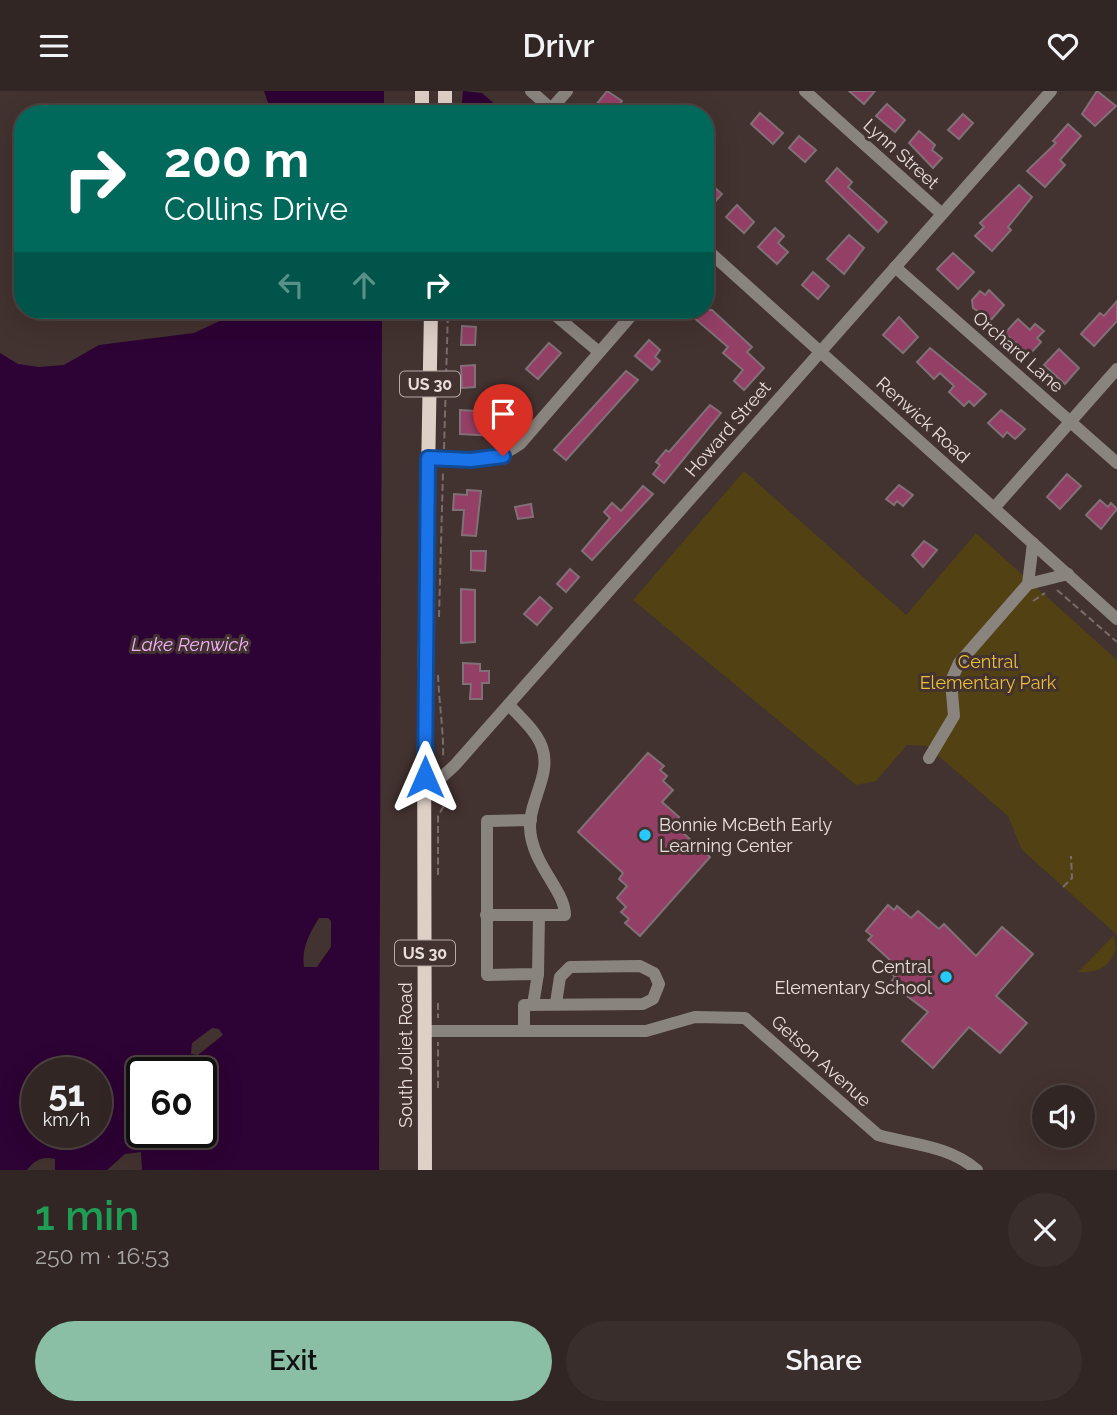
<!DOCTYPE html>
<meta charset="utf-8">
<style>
body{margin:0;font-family:Raleway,sans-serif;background:#3a2e2c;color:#f1f3f6;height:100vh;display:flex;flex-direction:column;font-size:26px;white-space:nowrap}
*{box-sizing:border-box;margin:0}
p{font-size:23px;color:#a8a5a6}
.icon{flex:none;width:38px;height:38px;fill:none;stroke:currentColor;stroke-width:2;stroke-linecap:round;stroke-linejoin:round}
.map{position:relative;height:1079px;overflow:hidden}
.side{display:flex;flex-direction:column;background:#322624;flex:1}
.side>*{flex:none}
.guide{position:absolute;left:14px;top:14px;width:700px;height:214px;border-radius:28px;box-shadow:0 7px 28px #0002,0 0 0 2px #4d4341;background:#00695c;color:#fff;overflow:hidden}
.tools{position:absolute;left:1032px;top:994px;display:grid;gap:14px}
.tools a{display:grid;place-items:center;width:63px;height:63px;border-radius:50%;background:#322624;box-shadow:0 7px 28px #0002,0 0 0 2px #4d4341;font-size:35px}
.speed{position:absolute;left:21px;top:966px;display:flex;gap:14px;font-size:35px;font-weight:700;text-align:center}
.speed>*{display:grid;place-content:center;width:91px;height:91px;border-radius:50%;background:#322624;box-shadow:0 7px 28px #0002,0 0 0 2px #4d4341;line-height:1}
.speed small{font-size:18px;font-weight:400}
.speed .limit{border:4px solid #111;border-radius:10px;background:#fff;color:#111}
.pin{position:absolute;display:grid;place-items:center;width:60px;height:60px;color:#fff;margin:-72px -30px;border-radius:50% 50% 50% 0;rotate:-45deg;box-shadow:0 0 7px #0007}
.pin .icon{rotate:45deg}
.me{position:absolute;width:77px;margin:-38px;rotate:0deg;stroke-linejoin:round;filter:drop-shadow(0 0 5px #0008)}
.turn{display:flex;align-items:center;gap:24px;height:147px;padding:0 35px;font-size:32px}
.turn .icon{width:91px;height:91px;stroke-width:2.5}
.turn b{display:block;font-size:49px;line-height:60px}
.lanes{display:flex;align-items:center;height:66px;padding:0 35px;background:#0003;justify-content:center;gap:35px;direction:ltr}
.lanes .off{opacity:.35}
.round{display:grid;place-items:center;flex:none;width:74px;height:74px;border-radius:37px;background:#3a2e2c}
.headline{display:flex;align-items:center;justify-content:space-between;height:119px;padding:0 35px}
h1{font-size:42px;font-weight:600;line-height:52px;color:#1e9e55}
.button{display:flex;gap:14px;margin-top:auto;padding:14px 35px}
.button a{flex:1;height:80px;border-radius:42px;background:#8abfa5;color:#111;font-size:28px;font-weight:600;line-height:80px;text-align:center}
.button a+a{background:#3a2e2c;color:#f1f3f6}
header{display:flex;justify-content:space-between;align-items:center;height:91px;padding:0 35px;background:#322624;font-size:32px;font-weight:600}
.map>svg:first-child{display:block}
</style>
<header><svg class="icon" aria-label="menu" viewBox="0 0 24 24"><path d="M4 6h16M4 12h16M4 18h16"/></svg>Drivr<svg class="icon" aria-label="heart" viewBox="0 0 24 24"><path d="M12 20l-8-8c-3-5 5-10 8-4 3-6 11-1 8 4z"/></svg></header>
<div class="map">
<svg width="1117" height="1079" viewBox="0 0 1117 1079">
<rect width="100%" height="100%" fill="#423230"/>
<g fill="#514113">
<path d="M744 380 906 524 976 442 1117 569V844L1022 759 1008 725 927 655 907 654 876 690 856 694 633 509Z"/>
<path d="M1114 844 1116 858C1110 877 1097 882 1078 881Z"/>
</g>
<g fill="#2d0234" fill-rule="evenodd">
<path d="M264 0H384V23H272Z"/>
<path d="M463 0 482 2 506 23H461Z"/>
<path d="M243 219H382L379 1079H142L141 1061 125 1063 107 1079H55V1068C42 1065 35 1069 27 1079H0V262L18 273 39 276 64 274 99 254 194 242ZM319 827H328L331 830V856L317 876H304C301 858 310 841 319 827ZM212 937 219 938 223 944 198 964 191 963 192 952ZM37 982H96V1041H37ZM142 982H201V1041H142Z"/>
</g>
<g fill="#943f66" stroke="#817076" stroke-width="2">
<path d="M607 0 622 10 611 23H606L596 14Z"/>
<path d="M849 0H875L864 13Z"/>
<path d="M1097 0 1116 15 1095 35 1082 23Z"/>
<path d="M887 13 905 29 895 41 876 25Z"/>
<path d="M760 22 783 42 773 53 751 33Z"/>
<path d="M963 23 973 32 959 48 948 39Z"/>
<path d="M1068 33 1081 45 1060 69 1065 74 1045 96 1027 80 1056 52 1053 50Z"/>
<path d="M919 40 935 54 932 59 942 67 933 77 909 52Z"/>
<path d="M799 45 816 59 805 71 789 57Z"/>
<path d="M837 77 852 91 848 96 887 131 878 141 826 90Z"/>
<path d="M705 88 722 103 712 114 705 107Z"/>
<path d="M1019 94 1032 106 1008 136 1011 139 992 160 975 145 984 136 980 132Z"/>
<path d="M737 114 754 131 744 142 726 126Z"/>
<path d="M775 137 784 145 778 152 788 161 777 173 758 156Z"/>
<path d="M849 144 864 157 844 183 827 168Z"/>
<path d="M953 162 974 181 958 198 937 178Z"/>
<path d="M813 181 829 195 818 208 802 194Z"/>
<path d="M989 199 1004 214 991 229 973 217 972 209 980 200 985 204Z"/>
<path d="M1117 210V230L1094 255 1081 243 1100 222 1104 225Z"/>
<path d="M685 219H712L752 256 747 261 764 277 744 299 734 290 743 279 723 262 728 256Z"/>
<path d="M899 226 918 246 903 262 883 244Z"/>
<path d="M1018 228 1030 239 1035 233 1044 240 1037 247 1041 251 1029 264 1005 242Z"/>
<path d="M462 235 476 236 475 254H461Z"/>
<path d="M649 249 660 259 655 266 660 270 652 279 635 265Z"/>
<path d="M549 252 561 262 538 288 526 278Z"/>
<path d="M930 257 986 303 974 315 969 310 964 315 949 301 954 295 940 282 934 288 917 271Z"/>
<path d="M1059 258 1079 277 1065 293 1044 274Z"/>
<path d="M475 274V296L462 297 461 275Z"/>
<path d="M626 280 638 289 566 369 554 359Z"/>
<path d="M710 314 721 322 664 392 653 383 660 374 656 371 666 359 669 361Z"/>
<path d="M460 319 475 320V328L496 329 495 345 460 343Z"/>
<path d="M1001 319 1025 338 1015 348 1007 341 1003 346 988 332Z"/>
<path d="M1067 383 1081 395 1060 418 1047 406Z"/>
<path d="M899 394 913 404 903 415 897 410 894 414 886 408Z"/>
<path d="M643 395 653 403 592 469 582 460 610 427 604 421 612 412 621 420Z"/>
<path d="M467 399 481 400 476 445 462 444 464 419H453L454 403 467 404Z"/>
<path d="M1100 409 1108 416 1111 412 1117 418 1101 438 1086 424Z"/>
<path d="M531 413 533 426 518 428 515 416Z"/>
<path d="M924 450 937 459 923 476 912 464Z"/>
<path d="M471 460H486L485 480 471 479Z"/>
<path d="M570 478 579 486 566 501 557 493Z"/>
<path d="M461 498 475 499V551L461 552Z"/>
<path d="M540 506 552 517 537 534 524 523Z"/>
<path d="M463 572 480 573V580H489V592H482V608H470L471 593H463Z"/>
<path d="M648 662 664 675 660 679 667 685 663 690 673 699 662 711 679 726 673 733 710 766 640 845 625 832 629 828 621 821 626 816 617 807 627 795 619 788 623 782 578 741Z"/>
<path d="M888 814 894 819 897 815 911 827 918 820 939 838 944 833 976 865 1002 836 1033 863 996 905 1027 932 1000 962 969 936 933 977 902 950 928 921 890 892 895 886 883 876 890 869 868 849 872 845 866 840Z"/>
</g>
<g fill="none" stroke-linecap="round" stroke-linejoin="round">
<g stroke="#7a6c6a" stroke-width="2" stroke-dasharray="7 3.5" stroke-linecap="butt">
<path d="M444 358 448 219"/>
<path d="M1057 499 1117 551"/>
<path d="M1033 510 1045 502"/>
<path d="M439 526 443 381"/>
<path d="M438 584C439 613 444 640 443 668"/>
<path d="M438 784V725L446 711 443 698"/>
<path d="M1063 796 1072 787 1071 765"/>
<path d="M438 912V927"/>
<path d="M438 997V951"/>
</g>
<g stroke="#8a847f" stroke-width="12">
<path d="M531 0 557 23"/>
<path d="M805 0 942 123"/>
<path d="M551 18 567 0"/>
<path d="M705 157 1117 528"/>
<path d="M895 176 1117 372"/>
<path d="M549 219 599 261"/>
<path d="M428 367C463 369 491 374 520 353L636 219"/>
<path d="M994 417 1117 278"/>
<path d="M1028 493 1068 483"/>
<path d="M929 667 954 625 951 590 959 572 1028 493 1033 452"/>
<path d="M425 686 443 685 455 674 1051 0"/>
<path d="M531 729 487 730V884L538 883 539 824"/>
<path d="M486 824H565C565 799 531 773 530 736 529 710 552 683 542 656 536 640 521 627 509 614"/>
<path d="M533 914 538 883"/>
<path d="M425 940H646L695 926 745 927 878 1044C912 1054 948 1054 977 1079"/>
<path d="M524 940V914L643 913 653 908 659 893 654 882 640 875 570 876 560 886 556 912"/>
</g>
<g stroke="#ded0c7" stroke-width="14">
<path d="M422 0V23"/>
<path d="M445 23V0"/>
<path d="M425 1079 424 603 431 219"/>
</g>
</g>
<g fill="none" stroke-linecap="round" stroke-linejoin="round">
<defs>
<path id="route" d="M425 686 428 367 471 369 503 365"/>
</defs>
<use href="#route" stroke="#114b97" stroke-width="18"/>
<use href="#route" stroke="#1a73e8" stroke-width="12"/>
</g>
<g fill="#25c9fe" stroke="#423230" stroke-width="2.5">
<circle cx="645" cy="744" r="7"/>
<circle cx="946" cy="886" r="7"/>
</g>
<g text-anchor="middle" stroke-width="6" stroke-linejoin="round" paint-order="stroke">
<g fill="#423230" stroke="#b6aaa8" stroke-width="2">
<rect x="400" y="280.5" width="60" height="25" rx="5"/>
<rect x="395" y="849.5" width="60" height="25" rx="5"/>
</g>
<g font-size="16" font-weight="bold" fill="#e8dedc">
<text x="430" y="299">US 30</text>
<text x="425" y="868">US 30</text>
</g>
<g font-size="18" fill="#e8dedc" stroke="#423230">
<text transform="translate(901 63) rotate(42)" y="6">Lynn Street</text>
<text transform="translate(1018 261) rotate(41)" y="6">Orchard Lane</text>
<text transform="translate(923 329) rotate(42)" y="6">Renwick Road</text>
<text transform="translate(728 338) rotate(-49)" y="6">Howard Street</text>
<text transform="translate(406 964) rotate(-90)" y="6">South Joliet Road</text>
<text transform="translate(821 970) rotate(42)" y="6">Getson Avenue</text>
</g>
<g font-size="18" fill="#ecbf35" stroke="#423230">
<text x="988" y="577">Central<tspan x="988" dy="21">Elementary Park</tspan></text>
</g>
<g font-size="18" fill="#e8dedc" stroke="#423230" text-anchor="start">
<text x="659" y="740">Bonnie McBeth Early<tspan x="659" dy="21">Learning Center</tspan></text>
<text x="932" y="882" text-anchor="end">Central<tspan x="932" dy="21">Elementary School</tspan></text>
</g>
<g font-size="19" font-style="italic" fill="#f1b0fb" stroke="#423230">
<text x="190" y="560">Lake Renwick</text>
</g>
</g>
</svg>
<div class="tools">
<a><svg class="icon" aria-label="sound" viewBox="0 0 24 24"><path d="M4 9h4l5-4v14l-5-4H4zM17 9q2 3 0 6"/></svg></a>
</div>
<div class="speed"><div>51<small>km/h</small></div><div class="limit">60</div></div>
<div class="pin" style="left:503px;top:365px;background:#d93025"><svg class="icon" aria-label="arrive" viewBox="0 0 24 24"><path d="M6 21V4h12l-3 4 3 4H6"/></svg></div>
<svg class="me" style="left:425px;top:686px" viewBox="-20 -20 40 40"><path d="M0-17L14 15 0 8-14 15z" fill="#1a73e8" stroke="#fff" stroke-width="4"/></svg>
<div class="guide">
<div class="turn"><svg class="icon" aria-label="right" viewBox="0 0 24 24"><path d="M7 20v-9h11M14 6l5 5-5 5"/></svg><div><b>200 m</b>Collins Drive</div></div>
<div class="lanes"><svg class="icon off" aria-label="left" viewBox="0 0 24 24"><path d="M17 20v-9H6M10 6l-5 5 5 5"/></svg><svg class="icon off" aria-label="ahead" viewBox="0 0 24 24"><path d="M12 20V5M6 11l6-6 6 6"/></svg><svg class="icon" aria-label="right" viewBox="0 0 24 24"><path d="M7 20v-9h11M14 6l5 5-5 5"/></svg></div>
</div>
</div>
<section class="side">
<div class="headline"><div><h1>1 min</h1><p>250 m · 16:53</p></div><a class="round"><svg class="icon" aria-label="close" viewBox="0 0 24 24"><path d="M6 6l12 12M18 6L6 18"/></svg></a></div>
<div class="button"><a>Exit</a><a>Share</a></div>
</section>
